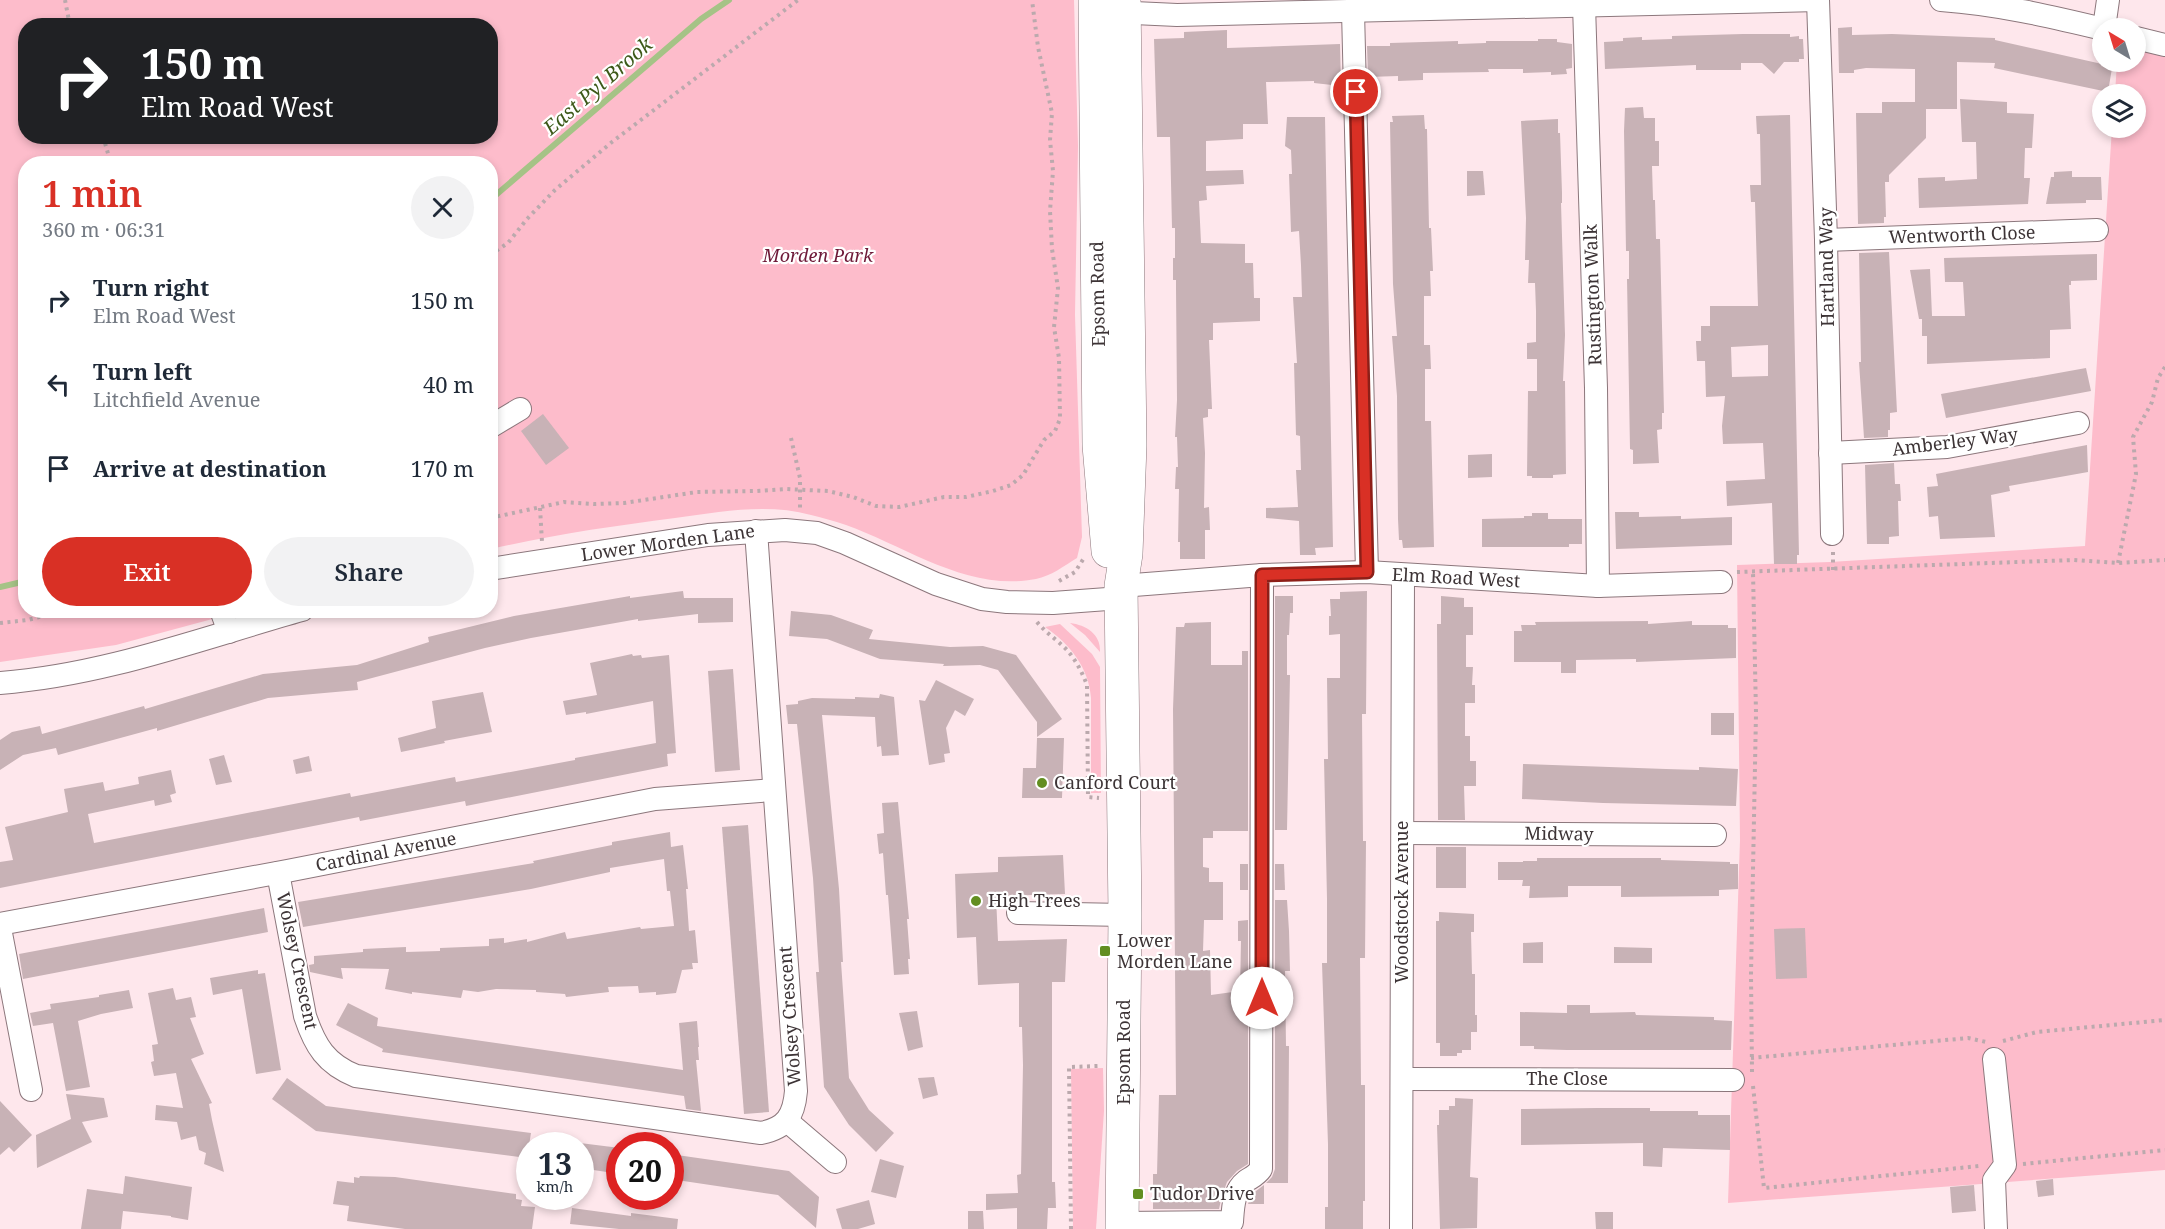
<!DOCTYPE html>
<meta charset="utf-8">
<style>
body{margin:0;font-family:"Noto Serif",serif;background:#f2f2f3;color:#1f2937;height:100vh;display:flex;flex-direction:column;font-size:22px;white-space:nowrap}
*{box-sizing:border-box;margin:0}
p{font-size:20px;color:#747a83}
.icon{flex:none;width:33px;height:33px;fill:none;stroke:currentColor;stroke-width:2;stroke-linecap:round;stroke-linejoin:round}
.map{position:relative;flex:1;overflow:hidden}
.drawer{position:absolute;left:18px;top:156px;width:480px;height:462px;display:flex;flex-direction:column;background:#fff;border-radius:24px;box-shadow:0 3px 9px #0003}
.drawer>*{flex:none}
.banner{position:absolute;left:18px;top:18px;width:480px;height:126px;border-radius:24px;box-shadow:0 3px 9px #0003;background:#202124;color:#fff;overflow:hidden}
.needle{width:39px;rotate:322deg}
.buttons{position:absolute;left:2092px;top:18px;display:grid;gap:12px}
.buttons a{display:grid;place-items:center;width:54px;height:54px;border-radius:50%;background:#fff;box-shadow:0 3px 9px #0003;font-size:30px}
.speed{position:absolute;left:516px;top:1132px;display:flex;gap:12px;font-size:30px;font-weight:700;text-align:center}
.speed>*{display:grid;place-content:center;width:78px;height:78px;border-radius:50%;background:#fff;box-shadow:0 3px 9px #0003;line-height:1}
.speed small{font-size:15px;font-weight:400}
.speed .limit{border:9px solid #d22;background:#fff;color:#111}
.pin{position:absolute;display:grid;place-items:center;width:51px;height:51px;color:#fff;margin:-26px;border:3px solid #fff;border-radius:50%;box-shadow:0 2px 6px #0007}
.me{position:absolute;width:66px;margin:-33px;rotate:0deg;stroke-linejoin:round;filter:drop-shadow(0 0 4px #0008)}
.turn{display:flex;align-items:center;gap:21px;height:126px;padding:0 24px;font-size:27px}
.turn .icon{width:78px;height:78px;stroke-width:2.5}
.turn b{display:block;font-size:42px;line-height:51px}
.round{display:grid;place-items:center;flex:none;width:63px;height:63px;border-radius:32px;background:#f2f2f3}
.head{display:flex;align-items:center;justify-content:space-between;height:102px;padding:0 24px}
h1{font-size:36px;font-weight:600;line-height:45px;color:#d93025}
.primary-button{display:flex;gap:12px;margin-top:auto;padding:12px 24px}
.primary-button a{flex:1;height:69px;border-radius:36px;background:#d93025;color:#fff;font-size:24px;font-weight:600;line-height:69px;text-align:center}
.primary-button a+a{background:#f2f2f3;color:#1f2937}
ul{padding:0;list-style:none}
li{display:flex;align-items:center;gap:18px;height:84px;padding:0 24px}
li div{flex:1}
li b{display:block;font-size:22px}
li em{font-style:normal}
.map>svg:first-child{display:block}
</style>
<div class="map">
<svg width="2165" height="1229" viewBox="0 0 2165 1229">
<rect width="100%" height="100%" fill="#fee7ec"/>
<g fill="#fdbccb" fill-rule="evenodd">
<path d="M0 0H1074L1078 146 1075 315 1082 537 1077 558C1064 566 1051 576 1036 579 968 592 907 547 846 525 835 521 823 518 811 515 767 503 720 512 675 518 613 526 551 535 491 549L490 164H26V610L242 611 116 645 0 662ZM26 26H490V136H26Z"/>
<path d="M2136 38 2165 45V1170L1728 1203 1740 840 1737 565 1830 562 2085 546 2112 128H2136V94H2115L2117 62H2136Z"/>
<path d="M1070 623C1086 625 1101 634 1100 652L1085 635Z"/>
<path d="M1060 624 1092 654 1100 667 1101 793H1091V698C1089 668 1070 644 1045 627Z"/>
<path d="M1103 1068 1104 1111 1096 1229H1073L1071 1069Z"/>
</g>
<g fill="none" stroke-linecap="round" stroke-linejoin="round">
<g stroke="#a5c386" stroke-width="6">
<path d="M490 200 701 19 729 0"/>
<path d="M0 587 26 581"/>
</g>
</g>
<g fill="#c8b2b6" fill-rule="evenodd">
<path d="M1852 27V35L1892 34 1995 38V40L2102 64 2101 66 2112 68 2108 92 1994 68 1995 63 1957 62V109H1926V138L1889 175V182H1885L1886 217H1884V223L1858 224 1856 113H1882V102H1915V69L1866 68 1854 70V73H1839L1838 28Z"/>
<path d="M1227 30V48L1340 44 1341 86 1314 83V81L1266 82 1268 124H1243V139L1206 141V171L1243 170 1244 184 1206 186 1207 200 1199 201 1201 243 1245 244V263H1253L1254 298H1260V321L1213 323V340H1209L1212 409H1208V417L1203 418 1205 453 1204 508 1209 507 1210 530H1205V559H1180V542H1178L1179 489H1175L1176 467H1178L1177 437H1175L1177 400 1176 288V280H1173V258H1175V228H1172L1170 137H1157L1154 39 1184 38V32Z"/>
<path d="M1743 34H1790V37L1799 36V39H1803L1804 59H1799V62H1784L1774 74 1762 63H1741V70H1696V65L1605 69 1604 42 1623 41V38L1642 37V40L1672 39V36Z"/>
<path d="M1538 39H1557V42L1572 44V68L1566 69 1567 74 1551 75V72L1523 73V69H1488L1489 72 1423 73V80L1398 81V76L1368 77 1367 46H1390V43L1458 41V44L1486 43V41H1538Z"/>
<path d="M1960 99 2007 102V113L2034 114 2032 148H2025L2024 178H2030L2028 204 1919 208 1918 178 1945 177V181L1977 179 1976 142H1962Z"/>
<path d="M1643 107 1644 118H1655V141H1659V166H1652L1653 200H1655L1656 239H1660L1664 413H1662V429L1657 430 1659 463 1633 464V450L1630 449 1627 279H1629V251H1626L1624 131 1625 108Z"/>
<path d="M1424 115 1425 129H1427L1429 228H1431L1433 271H1430L1431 296H1424V345H1430L1431 369H1425V421H1431L1434 547 1403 548 1402 540H1399L1398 519 1397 396 1392 336H1397L1393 284 1390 122H1393L1392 116Z"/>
<path d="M1790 115 1799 555H1797V564H1774L1772 503 1727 506 1726 481 1765 479 1763 443 1723 444 1722 426 1725 396 1706 397 1705 361H1697L1696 341H1701V326H1710V306H1758L1755 202H1751L1750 185H1761L1760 134H1757L1756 116ZM1768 345V376L1732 377 1731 347Z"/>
<path d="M1287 117H1325L1333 547 1315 548 1316 555H1300L1299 521 1266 518V508L1298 507 1296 470H1301L1300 436 1296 435 1294 363H1297L1293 297H1302L1301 265 1299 231 1291 232 1289 174H1292L1291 150 1285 146Z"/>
<path d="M1558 119V133H1560L1562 193V203H1561L1565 335 1563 381H1565L1566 474 1553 475V478H1532V476H1527L1528 391H1537V359H1527V343L1536 342V311L1535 283H1528L1529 260H1525L1526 218 1521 121Z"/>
<path d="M1467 171H1483L1485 195 1467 196Z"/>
<path d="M2072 171V177H2101L2102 200H2086V203L2046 204 2051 177H2054V172Z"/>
<path d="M1889 252 1897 412 1890 413V430H1888V437L1864 438 1859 362H1861L1859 253Z"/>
<path d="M2097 254V280L2071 281V285H2069L2071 329 2050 330V358L1927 364V336H1922V319H1919L1910 270 1930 269 1932 316H1965L1963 282H1945L1944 258Z"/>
<path d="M2086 368 2091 391 1946 418 1941 394Z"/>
<path d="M543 414 569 448 546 465 521 431Z"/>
<path d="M2087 445 2088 472 2009 486 2010 491 1991 495 1995 537 1940 539 1938 516 1929 517 1927 487 1938 486 1936 474Z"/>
<path d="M1492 454V477L1468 478V455Z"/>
<path d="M1894 463 1895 484H1900L1901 501H1898L1899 536 1889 537V544H1867L1865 465Z"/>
<path d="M1615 512H1639V517L1681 516V519L1732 517V545L1616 549Z"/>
<path d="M1532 513H1548V519H1582V544H1569V547H1482V519L1524 518V516H1532Z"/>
<path d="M683 591 684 598H733V622L698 623V614L638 621V619L531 638 485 648 357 682 358 690 268 698 157 731V728L58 755 56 748 23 755 0 770V740L12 732 40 726 42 734 144 706 145 709 263 674 357 665 429 642 428 637 514 616 630 596V598Z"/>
<path d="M1367 591 1366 714H1362L1363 841H1366L1365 958H1360L1361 1085H1365V1201H1363V1229H1325V1207H1328V1144L1322 963H1327V899L1324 759H1328L1327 678H1340V634L1329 635V616H1331L1330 599H1340V592Z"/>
<path d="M1275 596H1293V613H1290L1289 635H1287V675H1290L1287 830H1275Z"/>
<path d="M1441 596 1464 598V607H1473V635H1466V667H1473L1472 685H1475V703H1465V736H1470V761H1476V786H1464L1465 820H1438L1437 624H1441Z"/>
<path d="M791 611 831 615 873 630 869 639 950 647 983 646 1016 655 1062 719 1037 737V722L998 670 980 665 943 666 944 664 880 659 827 639 789 636Z"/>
<path d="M1648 621V624L1692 621V625H1728V628H1736V658L1636 662V659L1576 660V673H1561V662H1514V631H1522L1521 625H1536L1535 622Z"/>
<path d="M1211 622V665H1242V651H1248V831H1213V838H1203V867L1209 868V882H1223V920H1204L1203 951 1210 950 1211 995 1240 991 1241 941H1238V921L1248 920V1164L1237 1171 1227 1182 1222 1196 1219 1209H1153V1174H1157L1159 1095H1176L1173 709 1176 627H1184L1185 623Z"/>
<path d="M632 654 633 656 641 655 642 658 669 655 676 753 667 754 668 766 466 806 465 801 360 821 359 817 0 888V862L13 860 5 827 68 812 64 789 103 782 105 791 139 784 138 777 171 770 176 793 170 795 172 802 155 806 154 800 88 814 94 843 350 793 351 797 455 777 456 782 575 760V758L656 743 653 701 586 714V712L566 715 563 701 597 695 590 663Z"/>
<path d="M733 669 740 770 715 772 708 671Z"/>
<path d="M936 680 974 699 965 716 955 710 946 728 950 753 944 754 945 762 929 765 919 700 925 701Z"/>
<path d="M483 692 492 732 444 741 445 743 401 752 398 738 436 728 432 701Z"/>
<path d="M880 694 894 697 899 755 882 756 881 746 877 747 875 717 822 715 839 889 843 962H841L849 1078 869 1110 894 1133 876 1152 849 1125 824 1087 816 972H819L813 878 797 724H788L786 705 798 704V701L812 698 855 699V697L879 698Z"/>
<rect x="1711" y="713" width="23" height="22"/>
<path d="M1037 738H1064L1062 798H1022L1023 768H1036Z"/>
<path d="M224 755 232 782 216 785 209 759Z"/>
<path d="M309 756 312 771 296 774 293 760Z"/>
<path d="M1523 764 1666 769 1699 770V767L1738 769 1736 806 1603 803 1522 799Z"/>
<path d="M898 802 909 919H907L910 959H908L909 974 894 975 888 895H886L883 853 879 854 877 834 884 833 882 803Z"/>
<path d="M748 825 769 1112 744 1114 722 827Z"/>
<path d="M670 832 671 847 683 845 688 889H686L689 931 695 930 698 963H692L693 969 682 970 676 993 656 995V992L639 993 638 986 608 987 609 992 566 997 565 994 536 992V990L496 989 478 992 463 990 461 998 412 992V994L385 989 389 969 341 968 343 979 310 972 309 965 314 964V956L363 952V949L406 947V952L440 951V948L489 946V939L504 938V943L527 939V942L565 932 567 939 640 927 641 929 674 926 670 891H667L664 859 610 868V872L531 889 303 927 298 902 534 863 533 861 612 845V842Z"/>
<rect x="1436" y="847" width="30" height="41"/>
<path d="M1063 855 1065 894 996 896 998 941 1067 939 1065 982H1052V1182H1055L1056 1208H1048L1047 1229H1017V1208L986 1210V1194L1018 1193 1017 1175 1021 1174 1023 1065 1022 1027H1019V983L978 985 976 937 957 938 955 874 998 872V857Z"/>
<path d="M1537 858H1661V860L1730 862V864H1738V889L1719 890V896L1621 897V886H1568V897L1529 898 1530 886H1522L1523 880H1498V862H1523V861H1537Z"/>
<rect x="1240" y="864" width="8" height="26"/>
<path d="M1275 864H1284L1285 890H1275Z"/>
<path d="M1275 900H1287L1289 931 1290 971H1285L1286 1046H1289L1288 1183H1266L1272 1177 1275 1169Z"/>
<path d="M264 908 268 932 23 979 19 954Z"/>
<path d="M1439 912 1474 914V932H1471L1472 974H1475V1015H1477V1032H1471V1050H1462V1053H1457V1056H1440V1043H1436V921H1439Z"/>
<path d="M1805 928 1807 978 1776 979 1774 929Z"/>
<path d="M1543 942V963H1523V943Z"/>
<path d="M1614 947 1652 948V963H1614Z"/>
<path d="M258 970V974L265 973 281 1070 256 1074 242 989 213 995 210 978Z"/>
<path d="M173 988 176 1000 191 997 196 1017 190 1018 204 1054 191 1059 212 1103 209 1104 212 1120 224 1172 204 1164 206 1153 199 1150 196 1136 181 1140 177 1122 155 1120 156 1105 183 1108 176 1073 154 1076 151 1062 154 1061 152 1045 158 1044 148 993Z"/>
<path d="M129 990 133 1008 101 1014 78 1021 90 1087 66 1091 53 1023 33 1026 30 1013 51 1009 50 1004 99 997V995Z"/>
<path d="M348 1003 378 1018 377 1026 683 1070 679 1023 697 1021 699 1047H698L699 1060H696L701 1111 686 1109 684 1096 382 1052 383 1049 336 1025Z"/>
<path d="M1567 1005H1590V1013L1635 1012 1636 1015 1714 1017V1020L1732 1021 1731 1050H1567L1534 1049V1046H1520V1012L1567 1013Z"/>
<path d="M917 1011 923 1047 908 1051 899 1013Z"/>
<path d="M934 1077 938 1095 923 1099 918 1078Z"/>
<path d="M287 1078 326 1106 531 1133 527 1158 316 1131 272 1099Z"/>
<path d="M66 1094 104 1098 108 1117 82 1122 92 1142 37 1168 36 1135 71 1119Z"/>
<path d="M1455 1098 1473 1099 1470 1177 1478 1178 1477 1228 1440 1229 1437 1125H1439V1110H1449V1106H1455Z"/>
<path d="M0 1101 32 1135 14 1152 9 1147 0 1155Z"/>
<path d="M1597 1108H1650V1111H1698V1115H1730V1150L1663 1148 1662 1167 1643 1166V1143L1521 1145V1109Z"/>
<path d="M580 1143 620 1148V1174L580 1168Z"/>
<path d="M670 1154 789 1171 819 1197 816 1228 778 1195 670 1179Z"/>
<path d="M880 1159 904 1166 896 1198 871 1192Z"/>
<path d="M125 1176 192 1187 188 1220 171 1217V1216L123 1211 121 1229H81L87 1189 123 1194Z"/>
<path d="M360 1176 395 1177 516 1194V1199L522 1200 521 1206 535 1207 532 1229H405L347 1221 349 1206 333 1204 337 1181 354 1183V1177L359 1178Z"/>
<path d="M2053 1179 2054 1195 2038 1197 2036 1181Z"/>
<path d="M1264 1185V1204H1248L1252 1194Z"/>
<path d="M1974 1185 1976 1211 1952 1213 1950 1187Z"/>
<path d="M869 1200 875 1224 858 1229H842L836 1209Z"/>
<path d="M572 1208 631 1216V1213L678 1219 677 1229H619L570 1224Z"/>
<path d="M968 1211H983L984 1229H968Z"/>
<path d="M1595 1212H1613V1229H1596Z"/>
</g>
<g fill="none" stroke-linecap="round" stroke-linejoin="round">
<defs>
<g id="minor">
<path d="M1818 0 1826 240 1832 534"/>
<path d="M1941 0C1997 4 2049 16 2103 29"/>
<path d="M1584 5 1596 388 1598 586"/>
<path d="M1353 11 1367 572"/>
<path d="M1112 16 1134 13 1177 15 1818 0"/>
<path d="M2104 28 2108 0"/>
<path d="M2136 38 2165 45"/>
<path d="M1826 240 2097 230"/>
<path d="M490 427 520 409"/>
<path d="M1830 453 1947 447 2078 423"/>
<path d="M490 569 708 535 785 530 817 533 845 543 936 584 982 599 1007 602 1053 603 1121 598"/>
<path d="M1121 586 1262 575 1367 572 1598 586 1721 582"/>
<path d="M221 610 229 632"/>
<path d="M0 683C105 675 202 638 302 610"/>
<path d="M1403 833 1715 835"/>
<path d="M278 873 305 1016C315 1046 326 1064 356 1076L761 1133C786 1128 794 1116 796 1091L756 531"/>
<path d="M1018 913 1125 915"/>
<path d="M0 924 287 871 655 799 773 790"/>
<path d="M0 928 31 1090"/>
<path d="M1994 1059 2005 1165 1994 1180 1996 1229"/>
<path d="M1402 1079 1733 1080"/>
<path d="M787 1121 835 1162"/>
<path d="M1122 1223 1232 1222C1233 1208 1233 1191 1246 1181 1252 1177 1257 1175 1261 1169L1262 575"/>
<path d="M1401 1229 1403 575"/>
</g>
<g id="highway">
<path d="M1095 0 1099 445 1108 551"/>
<path d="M1122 1229 1125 915 1121 586 1126 554 1130 445 1124 0"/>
</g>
</defs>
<use href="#minor" stroke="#8c777c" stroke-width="24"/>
<use href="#highway" stroke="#8c777c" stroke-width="34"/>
<g stroke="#bba9ad" stroke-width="4" stroke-dasharray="3 4.5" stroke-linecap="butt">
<path d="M65 0 70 26"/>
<path d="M103 136 111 164"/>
<path d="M490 255 508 243 527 219 555 190 612 142 798 0"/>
<path d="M791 438 800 478V512"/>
<path d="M540 508 542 542"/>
<path d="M490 518 564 502 594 504 624 503 697 492 757 491 786 489 828 491 853 497 876 506 899 507 944 497H966L993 491 1011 485 1023 475 1044 440 1055 431 1060 419 1059 358 1054 327 1058 288 1052 249 1050 211 1053 171 1050 140 1052 113 1038 47 1032 0"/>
<path d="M1833 552V570"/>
<path d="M2118 563 2136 474 2133 437 2152 402 2158 378 2165 367"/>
<path d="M1737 572 2074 560 2118 563 2165 560"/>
<path d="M1059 581 1075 572 1084 558"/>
<path d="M1037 622C1045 632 1056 639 1065 648 1075 658 1082 672 1087 685L1088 797 1099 798"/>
<path d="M0 623 28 620 65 610"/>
<path d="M2003 1041 2037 1032 2165 1020"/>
<path d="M1751 1058 1968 1038 1986 1042"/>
<path d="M1752 1072 1751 975 1756 713 1753 572"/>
<path d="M1753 1086 1764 1188 1979 1166"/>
<path d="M2023 1164 2165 1150"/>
<path d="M1071 1229 1069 1067 1098 1066"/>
</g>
<use href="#minor" stroke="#fff" stroke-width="22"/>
<use href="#highway" stroke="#fff" stroke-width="33"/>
</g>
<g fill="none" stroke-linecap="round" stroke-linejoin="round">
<defs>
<path id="route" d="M1262 998V575L1367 572 1356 92"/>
</defs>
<use href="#route" stroke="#8d1f18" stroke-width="15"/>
<use href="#route" stroke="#d93025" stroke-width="10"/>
</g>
<g fill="#628e21" stroke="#fff" stroke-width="2">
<circle cx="1042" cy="783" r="6"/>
<circle cx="976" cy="901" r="6"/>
<rect x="1099" y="945" width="12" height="12" rx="3"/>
<rect x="1132" y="1188" width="12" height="12" rx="3"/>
</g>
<g text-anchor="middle" stroke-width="4.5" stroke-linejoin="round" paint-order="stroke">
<g font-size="18" fill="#3d3436" stroke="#fff">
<text transform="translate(1962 235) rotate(-2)" y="6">Wentworth Close</text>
<text transform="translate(1827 267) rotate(-91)" y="6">Hartland Way</text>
<text transform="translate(1098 294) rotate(-91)" y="6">Epsom Road</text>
<text transform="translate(1593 295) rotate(-92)" y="6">Rustington Walk</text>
<text transform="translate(1955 442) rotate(-7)" y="6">Amberley Way</text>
<text transform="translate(668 543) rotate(-8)" y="6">Lower Morden Lane</text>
<text transform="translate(1456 578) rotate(3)" y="6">Elm Road West</text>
<text transform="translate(1559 834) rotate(1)" y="6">Midway</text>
<text transform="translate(386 852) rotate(-11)" y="6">Cardinal Avenue</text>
<text transform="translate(1402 902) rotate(-90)" y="6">Woodstock Avenue</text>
<text transform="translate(297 961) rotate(78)" y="6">Wolsey Crescent</text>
<text transform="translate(790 1016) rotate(-94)" y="6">Wolsey Crescent</text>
<text transform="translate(1124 1052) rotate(-90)" y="6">Epsom Road</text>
<text x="1567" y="1085">The Close</text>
</g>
<g font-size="18" font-style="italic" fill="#6e1938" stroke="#fff">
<text x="818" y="262">Morden Park</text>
</g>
<g font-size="18" fill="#3d3436" stroke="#fff" text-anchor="start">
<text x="1054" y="789">Canford Court</text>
<text x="988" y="907">High Trees</text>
<text x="1117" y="947">Lower<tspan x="1117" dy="21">Morden Lane</tspan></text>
<text x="1150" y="1200">Tudor Drive</text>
</g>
<g font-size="20" font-style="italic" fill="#3d5919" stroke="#fff">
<text transform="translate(598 86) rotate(-41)" y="7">East Pyl Brook</text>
</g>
</g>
</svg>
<div class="buttons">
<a><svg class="needle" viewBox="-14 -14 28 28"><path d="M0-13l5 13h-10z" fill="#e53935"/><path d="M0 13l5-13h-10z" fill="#747a83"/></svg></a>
<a><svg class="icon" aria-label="layers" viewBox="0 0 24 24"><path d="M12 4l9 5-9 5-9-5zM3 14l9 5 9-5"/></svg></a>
</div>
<div class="speed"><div>13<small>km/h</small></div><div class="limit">20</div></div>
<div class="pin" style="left:1356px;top:92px;background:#d93025"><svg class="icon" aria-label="arrive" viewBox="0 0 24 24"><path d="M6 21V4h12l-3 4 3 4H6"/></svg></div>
<svg class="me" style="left:1262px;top:998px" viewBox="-20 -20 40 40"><circle r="19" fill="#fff"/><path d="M0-13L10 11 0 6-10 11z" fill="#d93025"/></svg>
<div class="banner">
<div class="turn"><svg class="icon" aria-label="right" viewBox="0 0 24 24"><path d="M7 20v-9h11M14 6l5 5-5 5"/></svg><div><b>150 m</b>Elm Road West</div></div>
</div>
<section class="drawer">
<div class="head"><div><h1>1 min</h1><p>360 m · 06:31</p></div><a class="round"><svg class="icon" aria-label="close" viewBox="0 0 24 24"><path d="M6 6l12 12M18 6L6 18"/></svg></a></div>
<ul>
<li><svg class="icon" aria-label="right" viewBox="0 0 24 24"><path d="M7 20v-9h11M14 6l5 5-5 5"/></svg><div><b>Turn right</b><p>Elm Road West</p></div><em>150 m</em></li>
<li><svg class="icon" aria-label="left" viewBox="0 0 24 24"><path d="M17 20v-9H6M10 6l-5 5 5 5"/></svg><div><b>Turn left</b><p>Litchfield Avenue</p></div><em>40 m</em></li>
<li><svg class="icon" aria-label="arrive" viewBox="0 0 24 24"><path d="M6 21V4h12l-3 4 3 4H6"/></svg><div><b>Arrive at destination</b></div><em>170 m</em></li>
</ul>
<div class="primary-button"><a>Exit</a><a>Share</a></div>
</section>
</div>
